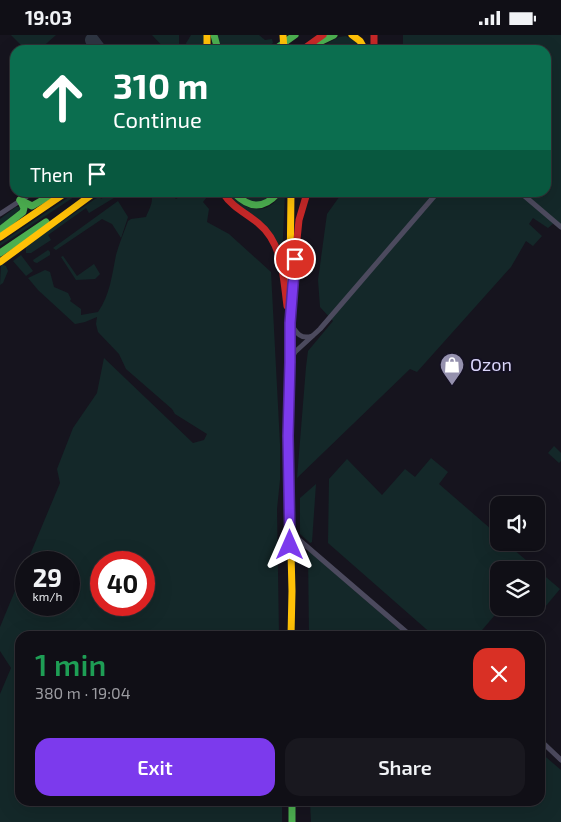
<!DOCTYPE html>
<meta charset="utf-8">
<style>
body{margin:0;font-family:"Exo 2",sans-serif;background:#19181f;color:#f1f3f6;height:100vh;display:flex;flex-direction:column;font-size:19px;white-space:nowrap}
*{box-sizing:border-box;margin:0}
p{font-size:16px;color:#9c9ca1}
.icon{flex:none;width:28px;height:28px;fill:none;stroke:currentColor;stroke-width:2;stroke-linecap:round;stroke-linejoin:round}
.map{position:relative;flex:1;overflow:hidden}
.sheet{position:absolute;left:15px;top:596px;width:530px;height:175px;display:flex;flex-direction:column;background:#100f16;border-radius:15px;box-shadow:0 5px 20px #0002,0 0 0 1px #302f35}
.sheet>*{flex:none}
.hud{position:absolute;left:10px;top:10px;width:541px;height:152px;border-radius:15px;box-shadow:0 5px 20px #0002,0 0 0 1px #302f35;background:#0b6e4f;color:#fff;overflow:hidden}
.controls{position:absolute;left:490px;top:461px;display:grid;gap:10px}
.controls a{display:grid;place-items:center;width:55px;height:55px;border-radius:10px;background:#100f16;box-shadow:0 5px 20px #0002,0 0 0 1px #302f35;font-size:25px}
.speed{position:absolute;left:15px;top:516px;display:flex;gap:10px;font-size:25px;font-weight:700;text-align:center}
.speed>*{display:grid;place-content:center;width:65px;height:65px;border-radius:50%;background:#100f16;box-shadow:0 5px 20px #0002,0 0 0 1px #302f35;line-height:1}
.speed small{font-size:12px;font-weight:400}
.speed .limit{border:8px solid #d22;background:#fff;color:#111}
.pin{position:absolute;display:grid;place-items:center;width:42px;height:42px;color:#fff;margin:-21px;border:2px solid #fff;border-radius:50%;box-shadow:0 1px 5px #0007}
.me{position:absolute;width:55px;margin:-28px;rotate:0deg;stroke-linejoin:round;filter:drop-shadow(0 0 4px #0008)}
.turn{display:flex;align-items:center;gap:18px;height:105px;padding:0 20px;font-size:22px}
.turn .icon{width:65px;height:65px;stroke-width:2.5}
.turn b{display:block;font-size:35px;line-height:42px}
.then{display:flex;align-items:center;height:48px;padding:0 20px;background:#0003;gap:10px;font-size:19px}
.round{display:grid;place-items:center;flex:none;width:52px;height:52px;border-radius:15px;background:#19181f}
.overview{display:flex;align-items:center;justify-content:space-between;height:85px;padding:0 20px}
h1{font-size:30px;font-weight:600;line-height:38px;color:#1e9e55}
.cta{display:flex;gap:10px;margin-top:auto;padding:10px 20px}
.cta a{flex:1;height:58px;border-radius:15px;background:#7c3aed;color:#fff;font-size:20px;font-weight:600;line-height:58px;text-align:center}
.cta a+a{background:#19181f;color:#f1f3f6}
.status{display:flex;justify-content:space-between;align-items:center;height:35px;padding:0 25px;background:#100f16;direction:ltr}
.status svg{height:14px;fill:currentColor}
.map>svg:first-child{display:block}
</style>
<div class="status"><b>19:03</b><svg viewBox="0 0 49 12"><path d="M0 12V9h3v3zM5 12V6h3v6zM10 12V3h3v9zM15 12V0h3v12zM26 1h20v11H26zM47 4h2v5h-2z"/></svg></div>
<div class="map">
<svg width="561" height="787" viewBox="0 0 561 787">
<rect width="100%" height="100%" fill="#16141e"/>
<g fill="#142829" fill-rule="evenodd">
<path d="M11 0H56L39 15H26Z"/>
<path d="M152 0H179V15H166Z"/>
<path d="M191 0H204V15H182Z"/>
<path d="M217 0H259L265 5 272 4 273 8 262 15H221Z"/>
<path d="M403 0H561V190L523 158H546V15H403Z"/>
<path d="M346 1 358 8 362 15H315L339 2Z"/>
<path d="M75 158H80L0 211V208Z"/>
<path d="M111 158H122L89 178 86 173 48 200 51 205 31 218H26V211L95 164 100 162 101 164 105 161 106 163 112 159Z"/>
<path d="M150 158H170L176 164 185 158H210L203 167 209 174 207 187 229 199 271 237 280 409V445L277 474 279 601H20V766H282V787H0V659L11 633 0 616V592L26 529V570H69V528L27 527 60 448 57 434 73 393 97 358 104 323 193 408 204 405 207 399 175 379 172 374 126 334 119 319 98 297 96 289 97 282 85 287 75 289 38 255 28 243 45 235 50 237 54 252 68 258 71 264 70 266 81 274V280L98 277C110 260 112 240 116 220 119 209 124 197 128 186L131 184 146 182C149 174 155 165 150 158ZM101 528H144V570H101Z"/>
<path d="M226 158H231C246 178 268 181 282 158H285L282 223C275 192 256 190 236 170 232 166 229 162 226 158Z"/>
<path d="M238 158H275L271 162 258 168 245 164Z"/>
<path d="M342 158H519L554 188 548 193 533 183 529 189 542 201 533 211 526 206 511 232 417 337 410 334 297 443 306 332 308 316 333 286 320 272 318 245 327 179Z"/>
<path d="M118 166 128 182 121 203 112 189 102 184 56 215 53 213Z"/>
<path d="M16 172H21V174L0 191V184Z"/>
<path d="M48 215 50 217V220L37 228 34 227 33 225Z"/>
<path d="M21 220 33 236 26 241 13 226Z"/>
<path d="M63 221 77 241 94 229 100 239 95 244 76 245 61 222Z"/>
<path d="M1 229 6 231 8 236 3 248 0 250Z"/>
<path d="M554 411 561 418V426L559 428 548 418Z"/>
<path d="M431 423 448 437 439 449 499 501V508H506L560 554 540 578 534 573 536 572V535H499V572L511 573 509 575 500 574 477 601H434L328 508 329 444 347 424 382 460 405 434 415 442Z"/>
<path d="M316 449 312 507 310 508 300 499V463Z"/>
<path d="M308 515 407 601H309Z"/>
<path d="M540 717 561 735V787H311L310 766H540Z"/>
</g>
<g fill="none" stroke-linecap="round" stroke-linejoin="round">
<path stroke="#2e3542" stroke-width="14" d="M92 5 98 13 96 15"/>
<g stroke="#4c4a5e" stroke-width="5">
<path d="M521 158 561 192"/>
<path d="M0 179 32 158"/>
<path d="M290 288C296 297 300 305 312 301"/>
<path d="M291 324 295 317 320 294 437 158"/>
<path d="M290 497 411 601"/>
<path d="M540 705 561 725"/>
</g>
<g stroke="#4caf50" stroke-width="7">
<path d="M214 0 218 15"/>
<path d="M313 10 334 0"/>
<path d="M274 15 295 0"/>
<path d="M234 158C249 173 263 175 278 158"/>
<path d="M20 165 32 171 55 158"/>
<path d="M0 195 23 177 24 173 20 165"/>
<path d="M0 218 46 187"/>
<path d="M292 766V787"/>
</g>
<g stroke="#ffc107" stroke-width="7">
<path d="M207 0V15"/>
<path d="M352 0 360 6 365 15"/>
<path d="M291 158 288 401 292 556 291 601"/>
<path d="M0 202 65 158"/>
<path d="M0 227 94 158"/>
</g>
<g stroke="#c62828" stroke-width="7">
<path d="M374 0V15"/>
<path d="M302 15 323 0"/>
<path d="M223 158C232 172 246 178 258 188 283 208 283 242 287 271"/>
<path d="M294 234 299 185 307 158"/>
</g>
<path stroke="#ffc107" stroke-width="7" d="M283 0 284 15"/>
</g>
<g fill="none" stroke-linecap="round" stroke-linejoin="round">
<defs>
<path id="route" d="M290 510 288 401 290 327V288L295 224"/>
</defs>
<use href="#route" stroke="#51269a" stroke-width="12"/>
<use href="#route" stroke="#7c3aed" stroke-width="9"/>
</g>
<defs>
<symbol id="shop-pin" viewBox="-11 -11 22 30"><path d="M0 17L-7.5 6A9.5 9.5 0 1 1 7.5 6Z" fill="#9591ae" stroke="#141022"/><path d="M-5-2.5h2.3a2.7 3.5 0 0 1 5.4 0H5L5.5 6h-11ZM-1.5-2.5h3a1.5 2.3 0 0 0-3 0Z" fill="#fff"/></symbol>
</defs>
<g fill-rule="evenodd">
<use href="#shop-pin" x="438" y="316" width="28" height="38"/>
</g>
<g text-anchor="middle" stroke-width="4" stroke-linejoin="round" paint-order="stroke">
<g font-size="18" fill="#dad5fb" stroke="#141022" text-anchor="start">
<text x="470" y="336">Ozon</text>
</g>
</g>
</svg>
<div class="controls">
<a><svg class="icon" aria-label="sound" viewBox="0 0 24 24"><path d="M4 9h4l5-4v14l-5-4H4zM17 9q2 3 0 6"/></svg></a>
<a><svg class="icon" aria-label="layers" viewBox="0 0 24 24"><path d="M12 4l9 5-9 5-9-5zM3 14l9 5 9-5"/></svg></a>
</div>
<div class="speed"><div>29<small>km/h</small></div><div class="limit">40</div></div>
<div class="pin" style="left:295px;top:224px;background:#d93025"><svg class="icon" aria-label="arrive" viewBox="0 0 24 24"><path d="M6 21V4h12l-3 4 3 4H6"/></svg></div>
<svg class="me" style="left:290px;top:510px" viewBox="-20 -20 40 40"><path d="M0-17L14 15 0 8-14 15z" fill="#7c3aed" stroke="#fff" stroke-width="4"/></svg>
<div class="hud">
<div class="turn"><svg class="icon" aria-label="ahead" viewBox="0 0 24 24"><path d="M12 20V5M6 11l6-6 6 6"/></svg><div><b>310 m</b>Continue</div></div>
<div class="then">Then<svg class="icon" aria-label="arrive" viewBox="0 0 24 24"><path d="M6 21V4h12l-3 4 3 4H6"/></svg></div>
</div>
<section class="sheet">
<div class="overview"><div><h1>1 min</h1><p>380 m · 19:04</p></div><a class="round" style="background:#d93025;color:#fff"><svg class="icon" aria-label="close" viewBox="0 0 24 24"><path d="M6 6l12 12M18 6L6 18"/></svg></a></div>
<div class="cta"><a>Exit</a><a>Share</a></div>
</section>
</div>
